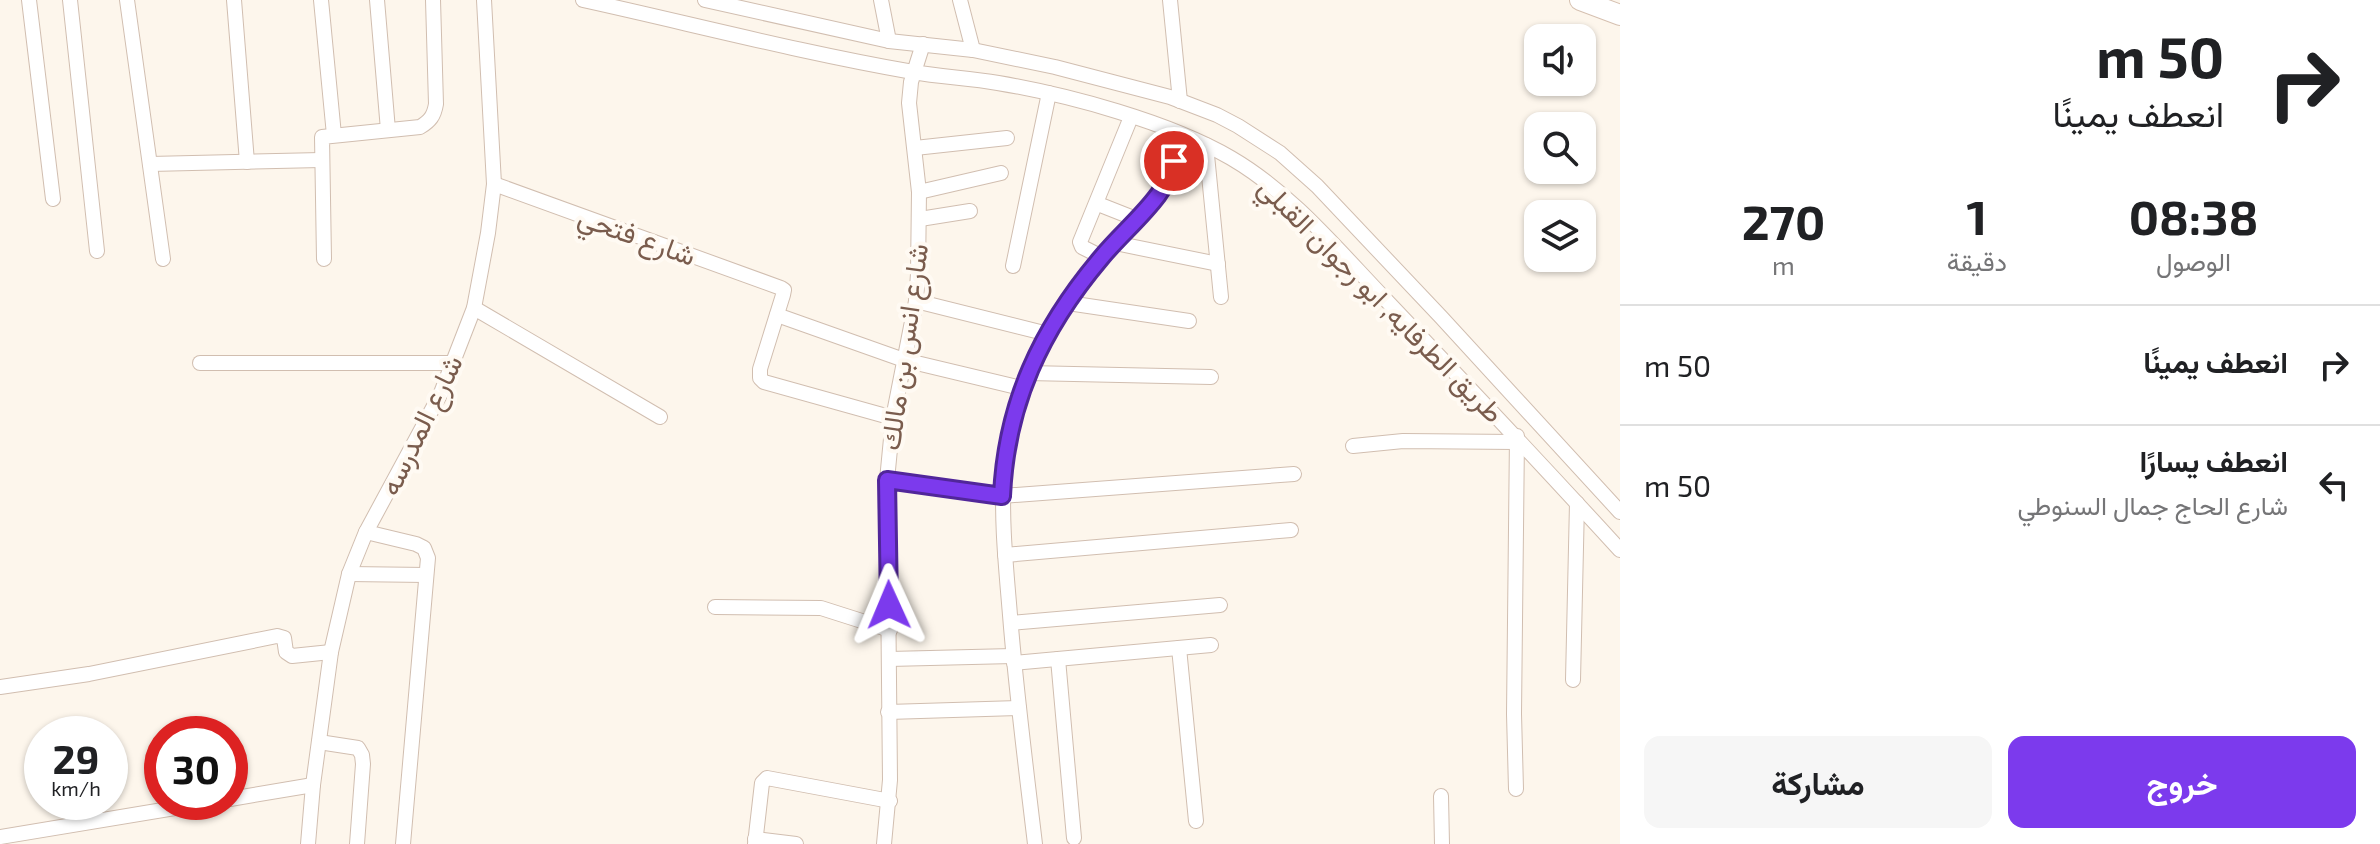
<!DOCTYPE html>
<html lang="ar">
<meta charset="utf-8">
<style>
body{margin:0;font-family:"Exo 2",Vazirmatn,sans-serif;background:#f6f6f6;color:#202124;direction:rtl;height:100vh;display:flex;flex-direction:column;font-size:30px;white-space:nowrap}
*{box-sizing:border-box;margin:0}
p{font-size:26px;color:#757577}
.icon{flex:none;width:44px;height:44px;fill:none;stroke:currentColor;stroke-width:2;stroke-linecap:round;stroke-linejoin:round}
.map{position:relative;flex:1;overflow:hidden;direction:ltr}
.details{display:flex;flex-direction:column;background:#fff;width:760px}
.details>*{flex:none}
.top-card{background:#fff;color:#202124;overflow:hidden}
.tools{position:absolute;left:1524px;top:24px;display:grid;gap:16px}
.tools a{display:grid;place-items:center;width:72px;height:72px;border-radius:16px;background:#fff;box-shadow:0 2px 6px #0004;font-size:40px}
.speed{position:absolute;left:24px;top:716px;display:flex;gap:16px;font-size:40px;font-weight:700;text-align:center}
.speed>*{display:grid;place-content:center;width:104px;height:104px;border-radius:50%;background:#fff;box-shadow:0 2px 6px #0004;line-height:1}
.speed small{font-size:20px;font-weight:400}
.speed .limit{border:12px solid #d22;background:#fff;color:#111}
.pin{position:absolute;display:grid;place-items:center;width:68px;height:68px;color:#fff;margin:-34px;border:4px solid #fff;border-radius:50%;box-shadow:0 2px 8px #0007}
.me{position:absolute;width:88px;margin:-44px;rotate:359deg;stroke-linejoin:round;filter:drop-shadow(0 0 6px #0008)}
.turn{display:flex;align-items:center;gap:28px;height:168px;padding:0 24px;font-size:36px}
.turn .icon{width:104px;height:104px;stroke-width:2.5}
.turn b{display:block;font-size:56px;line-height:68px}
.eta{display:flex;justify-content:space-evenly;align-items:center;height:136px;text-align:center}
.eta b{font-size:48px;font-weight:700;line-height:56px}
.button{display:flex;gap:16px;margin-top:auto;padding:16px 24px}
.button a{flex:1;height:92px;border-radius:16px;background:#7c3aed;color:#fff;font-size:32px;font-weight:700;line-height:92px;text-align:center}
.button a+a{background:#f6f6f6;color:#202124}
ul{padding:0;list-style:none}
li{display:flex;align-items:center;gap:24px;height:120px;padding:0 24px;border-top:2px solid #e0e0e0}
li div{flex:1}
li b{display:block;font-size:30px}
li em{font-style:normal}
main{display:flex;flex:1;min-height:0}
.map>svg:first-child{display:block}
</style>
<main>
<section class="details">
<div class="top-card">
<div class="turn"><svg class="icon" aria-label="right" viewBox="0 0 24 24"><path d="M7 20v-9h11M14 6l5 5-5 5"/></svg><div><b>50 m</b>انعطف يمينًا</div></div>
</div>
<div class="eta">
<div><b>08:38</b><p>الوصول</p></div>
<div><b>1</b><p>دقيقة</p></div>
<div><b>270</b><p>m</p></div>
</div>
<ul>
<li><svg class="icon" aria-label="right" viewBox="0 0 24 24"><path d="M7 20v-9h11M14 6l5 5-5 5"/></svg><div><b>انعطف يمينًا</b></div><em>50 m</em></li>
<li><svg class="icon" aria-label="left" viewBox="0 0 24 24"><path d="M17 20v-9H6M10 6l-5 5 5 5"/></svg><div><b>انعطف يسارًا</b><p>شارع الحاج جمال السنوطي</p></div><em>50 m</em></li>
</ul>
<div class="button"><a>خروج</a><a>مشاركة</a></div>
</section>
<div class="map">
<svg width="1620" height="844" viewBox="0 0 1620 844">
<rect width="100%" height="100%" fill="#fdf6ec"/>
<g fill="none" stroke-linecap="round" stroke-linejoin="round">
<defs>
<g id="street">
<path d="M29 0 53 199"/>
<path d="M70 0 97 251"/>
<path d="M127 0 163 259"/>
<path d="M234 0 247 162"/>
<path d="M321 0 334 135"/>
<path d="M377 0 388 130"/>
<path d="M583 0C692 24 803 53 913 72 941 77 970 78 998 83 1069 95 1169 122 1231 158 1291 193 1337 249 1385 299 1464 382 1542 465 1620 550"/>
<path d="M705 0 889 41 973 50 1055 67 1170 97 1217 115 1238 126 1280 153 1317 186 1441 317 1620 512"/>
<path d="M881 0 889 41"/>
<path d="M960 0 973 50"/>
<path d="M1170 0 1180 101"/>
<path d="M1206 145 1221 297"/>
<path d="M915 148 1007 138"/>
<path d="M150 164 321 160"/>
<path d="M494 184 781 288 784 290 783 295 760 369V378L764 382 893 418"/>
<path d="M919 192 1001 173"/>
<path d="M1098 204 1136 219"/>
<path d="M920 219 970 211"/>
<path d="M1115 243 1218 264"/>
<path d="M1102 257 1082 247 1080 242 1131 117"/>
<path d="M324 259 322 137 420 127C430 121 434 116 436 104L433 0"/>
<path d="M1013 266 1049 93"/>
<path d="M916 301 1048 334"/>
<path d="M1068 303 1189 321"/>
<path d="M474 308 660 417"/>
<path d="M777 315 904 360 1021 388"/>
<path d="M200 363H454"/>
<path d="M1028 373 1211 377"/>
<path d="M1353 446 1403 441 1516 442"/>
<path d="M887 480 1002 496 1294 474"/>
<path d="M366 532 416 544 424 548 428 558 403 844"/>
<path d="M1005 555 1291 530"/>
<path d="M349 574 426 575"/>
<path d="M715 607 821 608 890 630"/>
<path d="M1011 623 1220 605"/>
<path d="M1179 648 1196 821"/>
<path d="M889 659 1013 656"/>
<path d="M1058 659 1074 838"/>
<path d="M1014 663 1211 645"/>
<path d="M1573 680 1577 503"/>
<path d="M0 687 89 674 277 636 284 638 286 652 292 656 331 652"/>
<path d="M888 712 1019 708"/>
<path d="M319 742 358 748 362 755 363 764 357 844"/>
<path d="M1516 789 1514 714 1517 436"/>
<path d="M1441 796 1442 844"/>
<path d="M230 799 313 785"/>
<path d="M0 837 211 802"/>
<path d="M755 839 796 844"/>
<path d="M308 844 313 785 331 652 349 574 366 532 441 393 474 308 488 233 494 184 484 0"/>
<path d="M755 844 762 783 767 778 890 801"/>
<path d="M884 844 890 780 887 480 893 418 916 301 918 274 919 192 909 103 911 82 923 44"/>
<path d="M1035 844C1026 768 1016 691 1010 615 1002 518 992 444 1037 354 1056 318 1079 283 1105 253 1122 233 1142 216 1158 195L1164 186 1184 136"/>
</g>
<path id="secondary" d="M1580 0 1620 15"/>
</defs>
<use href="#street" stroke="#d1beb0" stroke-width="16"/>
<use href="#secondary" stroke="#d6c0b0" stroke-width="22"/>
<use href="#street" stroke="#fff" stroke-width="14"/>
<use href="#secondary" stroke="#fff" stroke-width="20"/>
</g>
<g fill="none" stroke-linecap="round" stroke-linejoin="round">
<defs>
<path id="route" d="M889 605 887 480 1002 496C1006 404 1041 329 1101 258 1119 236 1141 218 1158 195L1164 186 1174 161"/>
</defs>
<use href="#route" stroke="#51269a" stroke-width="20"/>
<use href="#route" stroke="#7c3aed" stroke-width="14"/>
</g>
<g text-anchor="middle" stroke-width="8" stroke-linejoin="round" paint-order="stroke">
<g font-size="28" fill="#7a5c4d" stroke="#fffaf3">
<text transform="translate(637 236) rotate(20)" y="10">شارع فتحي</text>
<text transform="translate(1381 300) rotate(45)" y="10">طريق الطرفايه, ابو رجوان القبلي</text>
<text transform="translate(904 347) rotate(-82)" y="10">شارع انس بن مالك</text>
<text transform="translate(421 425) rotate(-64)" y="10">شارع المدرسه</text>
</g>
</g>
</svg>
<div class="tools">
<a><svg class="icon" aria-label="sound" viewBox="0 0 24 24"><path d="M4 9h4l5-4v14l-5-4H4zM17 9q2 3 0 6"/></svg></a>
<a><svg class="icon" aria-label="search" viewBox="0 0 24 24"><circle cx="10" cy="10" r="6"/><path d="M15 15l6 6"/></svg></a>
<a><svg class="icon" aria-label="layers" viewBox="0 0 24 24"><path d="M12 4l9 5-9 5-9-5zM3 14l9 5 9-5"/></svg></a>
</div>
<div class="speed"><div>29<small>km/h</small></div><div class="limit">30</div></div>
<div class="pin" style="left:1174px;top:161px;background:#d93025"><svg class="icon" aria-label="arrive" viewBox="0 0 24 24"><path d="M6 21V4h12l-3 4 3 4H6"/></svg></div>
<svg class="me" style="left:889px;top:605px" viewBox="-20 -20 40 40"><path d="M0-17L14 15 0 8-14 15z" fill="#7c3aed" stroke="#fff" stroke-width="4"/></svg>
</div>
</main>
